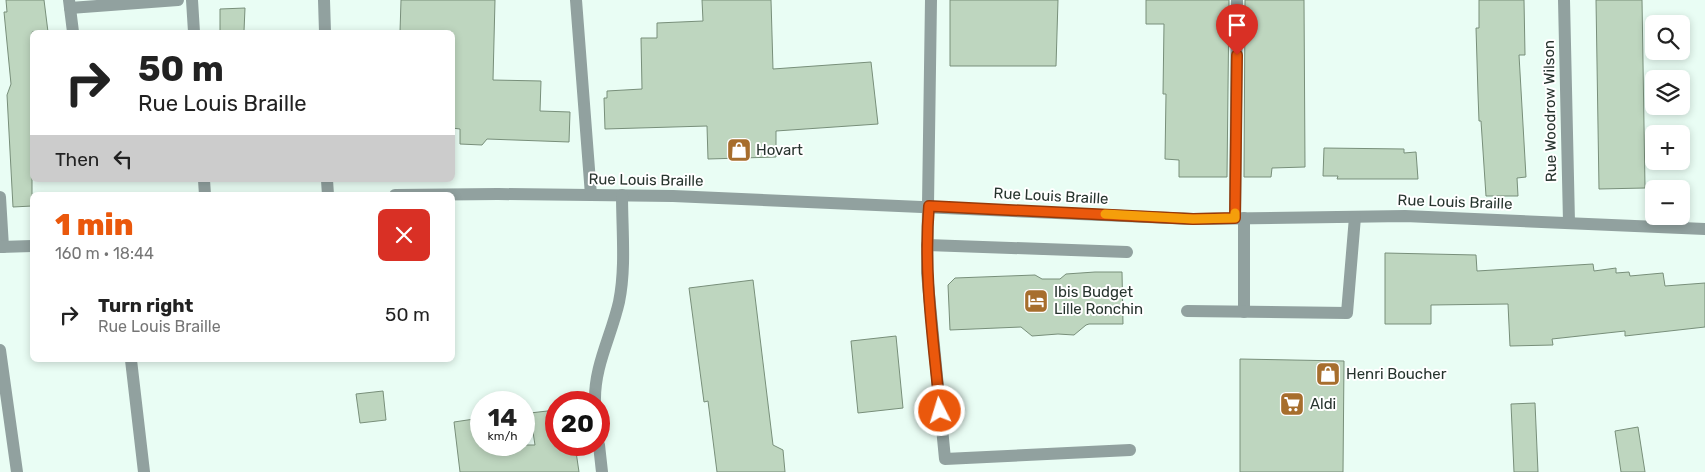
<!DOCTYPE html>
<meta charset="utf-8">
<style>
body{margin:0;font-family:Rubik,sans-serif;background:#f2f2f2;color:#222;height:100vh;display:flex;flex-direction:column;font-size:19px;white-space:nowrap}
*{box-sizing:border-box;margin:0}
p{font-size:16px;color:#767676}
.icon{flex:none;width:28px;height:28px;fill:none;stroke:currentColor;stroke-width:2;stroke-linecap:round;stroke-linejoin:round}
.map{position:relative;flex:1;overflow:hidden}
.sheet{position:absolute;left:30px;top:192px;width:425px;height:170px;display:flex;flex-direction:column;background:#fff;border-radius:8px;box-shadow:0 2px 8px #0003}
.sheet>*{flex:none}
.hud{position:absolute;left:30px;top:30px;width:425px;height:152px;border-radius:8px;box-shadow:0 2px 8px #0003;background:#fff;color:#222;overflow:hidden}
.tools{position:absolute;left:1645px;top:15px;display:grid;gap:10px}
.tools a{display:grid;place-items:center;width:45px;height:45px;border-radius:8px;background:#fff;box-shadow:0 2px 8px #0003;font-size:25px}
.speed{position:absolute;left:470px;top:391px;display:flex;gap:10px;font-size:25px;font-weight:700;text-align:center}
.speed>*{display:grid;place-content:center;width:65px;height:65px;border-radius:50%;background:#fff;box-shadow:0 2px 8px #0003;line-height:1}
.speed small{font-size:12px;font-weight:400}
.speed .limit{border:8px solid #d22;background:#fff;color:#111}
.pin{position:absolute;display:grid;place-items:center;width:42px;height:42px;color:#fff;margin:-51px -21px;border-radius:50% 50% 50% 0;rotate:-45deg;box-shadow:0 0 5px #0007}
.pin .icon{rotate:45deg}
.me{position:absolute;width:55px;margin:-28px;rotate:355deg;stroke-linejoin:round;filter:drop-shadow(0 0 4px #0008)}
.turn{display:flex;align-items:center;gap:18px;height:105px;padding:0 25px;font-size:22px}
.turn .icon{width:65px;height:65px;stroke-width:2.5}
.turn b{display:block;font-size:35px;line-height:42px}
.then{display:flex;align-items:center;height:48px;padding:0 25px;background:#0003;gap:10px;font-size:19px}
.round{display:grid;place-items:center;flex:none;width:52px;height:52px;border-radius:8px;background:#f2f2f2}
.summary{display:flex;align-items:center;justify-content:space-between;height:85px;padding:0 25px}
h1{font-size:30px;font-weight:800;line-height:38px;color:#ea580c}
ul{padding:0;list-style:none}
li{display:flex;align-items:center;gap:15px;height:75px;padding:0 25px}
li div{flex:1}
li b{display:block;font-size:19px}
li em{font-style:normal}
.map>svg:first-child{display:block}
</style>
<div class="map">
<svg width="1705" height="472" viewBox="0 0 1705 472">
<rect width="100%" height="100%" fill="#e9fdf4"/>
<g fill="#bed6bf" stroke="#788f7a">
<path d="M6 0H44L48 32H32V206L13 207 7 95 11 84 4 12H7Z"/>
<path d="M401 0H495L493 80 541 81 540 111 570 112 569 142 487 139 482 145 460 144V129L452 128V32H400Z"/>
<path d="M702 0H771L773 69 871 62 878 124 776 131V157L708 159 707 126 605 129 604 98H607V91L642 89 641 38H657V23L703 21Z"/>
<path d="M950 0H1058L1056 66H950Z"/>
<path d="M1146 0H1229L1227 177H1179V160L1165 159 1166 94H1163L1164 24H1146Z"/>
<path d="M1245 0H1304L1305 167 1272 168 1271 177H1244Z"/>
<path d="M1479 0H1524L1525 55H1519L1526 177 1517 178 1518 196H1486L1481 121H1479L1478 94 1476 28H1479Z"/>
<path d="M1596 0H1642L1645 188 1599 189Z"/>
<path d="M245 8 244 31 220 32V9Z"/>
<path d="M1324 148 1404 149V153L1416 152 1418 179H1337L1338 176H1323Z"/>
<path d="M1385 253 1476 255 1477 271 1593 264 1594 271 1616 268V273L1629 272 1630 276 1663 273 1665 286 1705 283V327L1625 336V331L1552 339 1553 345 1510 346 1508 304 1431 305V324H1385Z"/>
<path d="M1095 272H1122L1123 324H1089L1086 325 1074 335 1058 334 1032 336 1021 327 950 330 948 285 955 278 1035 275 1042 279H1060L1066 274Z"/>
<path d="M753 280 773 445 783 450 785 472H717L708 401 704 402 689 288Z"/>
<path d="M896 336 903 408 858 413 851 341Z"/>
<path d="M1240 359 1344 361 1343 472H1240Z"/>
<path d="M383 391 386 420 360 423 356 394Z"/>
<path d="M1535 403 1538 472H1514L1511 404Z"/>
<path d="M556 410V445H575L579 472H460L454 422 481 418V445H535L530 413Z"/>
<path d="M1638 427 1645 472H1621L1615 431Z"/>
</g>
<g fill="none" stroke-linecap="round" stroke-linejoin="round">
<g stroke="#91a19f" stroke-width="12">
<path d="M69 0 73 32"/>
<path d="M192 0 194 32"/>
<path d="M324 0 325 32"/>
<path d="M576 0 591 195"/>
<path d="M931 0 927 273 945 459 1130 450"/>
<path d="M1564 0 1569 222"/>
<path d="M70 8 178 0"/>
<path d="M204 180 205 195"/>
<path d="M327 180 328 195"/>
<path d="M395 195 498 194 673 196 1193 219 1405 216 1705 229"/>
<path d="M0 197 3 247"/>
<path d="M1235 218 1237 0"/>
<path d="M1244 218V312"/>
<path d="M927 245 1127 252"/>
<path d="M0 247 32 246"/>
<path d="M1187 311 1347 313 1355 217"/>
<path d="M0 350 17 472"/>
<path d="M131 360 144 472"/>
<path d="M595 402C594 366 611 337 619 302 626 268 622 230 622 195"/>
<path d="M599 445 602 472"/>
</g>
</g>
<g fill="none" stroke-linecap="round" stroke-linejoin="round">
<defs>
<path id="route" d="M940 411C934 343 923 275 929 206L1193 219 1235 218 1237 55"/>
</defs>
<use href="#route" stroke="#983908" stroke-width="12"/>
<use href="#route" stroke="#ea580c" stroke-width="9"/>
<path stroke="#f59e0b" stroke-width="9" d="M1105 214 1193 219 1235 218V213"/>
</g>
<defs>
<symbol id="shop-square" viewBox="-11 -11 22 22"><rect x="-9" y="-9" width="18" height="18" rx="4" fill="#a76e2d" stroke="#fff"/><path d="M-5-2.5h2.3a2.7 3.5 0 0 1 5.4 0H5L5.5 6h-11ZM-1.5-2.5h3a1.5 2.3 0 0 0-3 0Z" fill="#fff"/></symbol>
<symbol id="hotel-square" viewBox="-11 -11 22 22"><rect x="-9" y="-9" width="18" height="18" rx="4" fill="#a76e2d" stroke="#fff"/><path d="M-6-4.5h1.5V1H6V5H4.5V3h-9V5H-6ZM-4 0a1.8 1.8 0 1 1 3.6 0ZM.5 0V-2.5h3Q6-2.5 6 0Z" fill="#fff"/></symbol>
<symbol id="supermarket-square" viewBox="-11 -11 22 22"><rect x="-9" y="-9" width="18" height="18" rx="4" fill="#a76e2d" stroke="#fff"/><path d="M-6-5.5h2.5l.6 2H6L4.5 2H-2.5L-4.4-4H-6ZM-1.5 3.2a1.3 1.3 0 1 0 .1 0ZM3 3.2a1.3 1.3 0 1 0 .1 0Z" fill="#fff"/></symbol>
</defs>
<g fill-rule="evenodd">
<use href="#shop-square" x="725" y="136" width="28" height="28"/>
<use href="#hotel-square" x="1022" y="287" width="28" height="28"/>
<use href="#shop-square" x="1314" y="360" width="28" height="28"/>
<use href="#supermarket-square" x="1278" y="390" width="28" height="28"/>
</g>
<g text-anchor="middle" stroke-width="4" stroke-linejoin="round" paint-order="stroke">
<g font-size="15" fill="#27342e" stroke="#fff">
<text transform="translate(1550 111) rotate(-91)" y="5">Rue Woodrow Wilson</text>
<text transform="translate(646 180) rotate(1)" y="5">Rue Louis Braille</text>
<text transform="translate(1051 196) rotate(3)" y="5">Rue Louis Braille</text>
<text transform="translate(1455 202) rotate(2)" y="5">Rue Louis Braille</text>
</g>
<g font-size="15" fill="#27342e" stroke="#fff" text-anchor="start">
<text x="756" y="155">Hovart</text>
<text x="1054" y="297">Ibis Budget<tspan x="1054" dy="17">Lille Ronchin</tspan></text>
<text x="1346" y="379">Henri Boucher</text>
<text x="1310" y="409">Aldi</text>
</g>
</g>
</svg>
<div class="tools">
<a><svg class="icon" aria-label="search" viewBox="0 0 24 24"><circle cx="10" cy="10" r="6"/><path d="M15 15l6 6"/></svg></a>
<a><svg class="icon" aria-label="layers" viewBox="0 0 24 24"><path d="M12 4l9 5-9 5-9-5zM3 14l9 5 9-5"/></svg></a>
<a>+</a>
<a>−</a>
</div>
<div class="speed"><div>14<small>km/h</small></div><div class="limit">20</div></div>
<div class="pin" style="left:1237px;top:55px;background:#d93025"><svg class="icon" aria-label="arrive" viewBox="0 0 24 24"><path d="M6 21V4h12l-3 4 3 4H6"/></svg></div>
<svg class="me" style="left:940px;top:411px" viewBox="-20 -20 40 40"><circle r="17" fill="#ea580c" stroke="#fff" stroke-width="3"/><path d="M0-11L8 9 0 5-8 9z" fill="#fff"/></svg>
<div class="hud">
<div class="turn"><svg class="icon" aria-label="right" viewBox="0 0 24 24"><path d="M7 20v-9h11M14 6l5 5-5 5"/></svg><div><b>50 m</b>Rue Louis Braille</div></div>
<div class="then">Then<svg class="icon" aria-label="left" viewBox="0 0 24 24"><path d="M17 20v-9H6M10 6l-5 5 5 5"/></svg></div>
</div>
<section class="sheet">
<div class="summary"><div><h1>1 min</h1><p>160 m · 18:44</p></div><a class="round" style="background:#d93025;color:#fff"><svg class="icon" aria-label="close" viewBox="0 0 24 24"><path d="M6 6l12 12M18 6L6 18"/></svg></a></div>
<ul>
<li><svg class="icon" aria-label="right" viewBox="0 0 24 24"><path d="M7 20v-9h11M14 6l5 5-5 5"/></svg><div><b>Turn right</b><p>Rue Louis Braille</p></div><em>50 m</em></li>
</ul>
</section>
</div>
